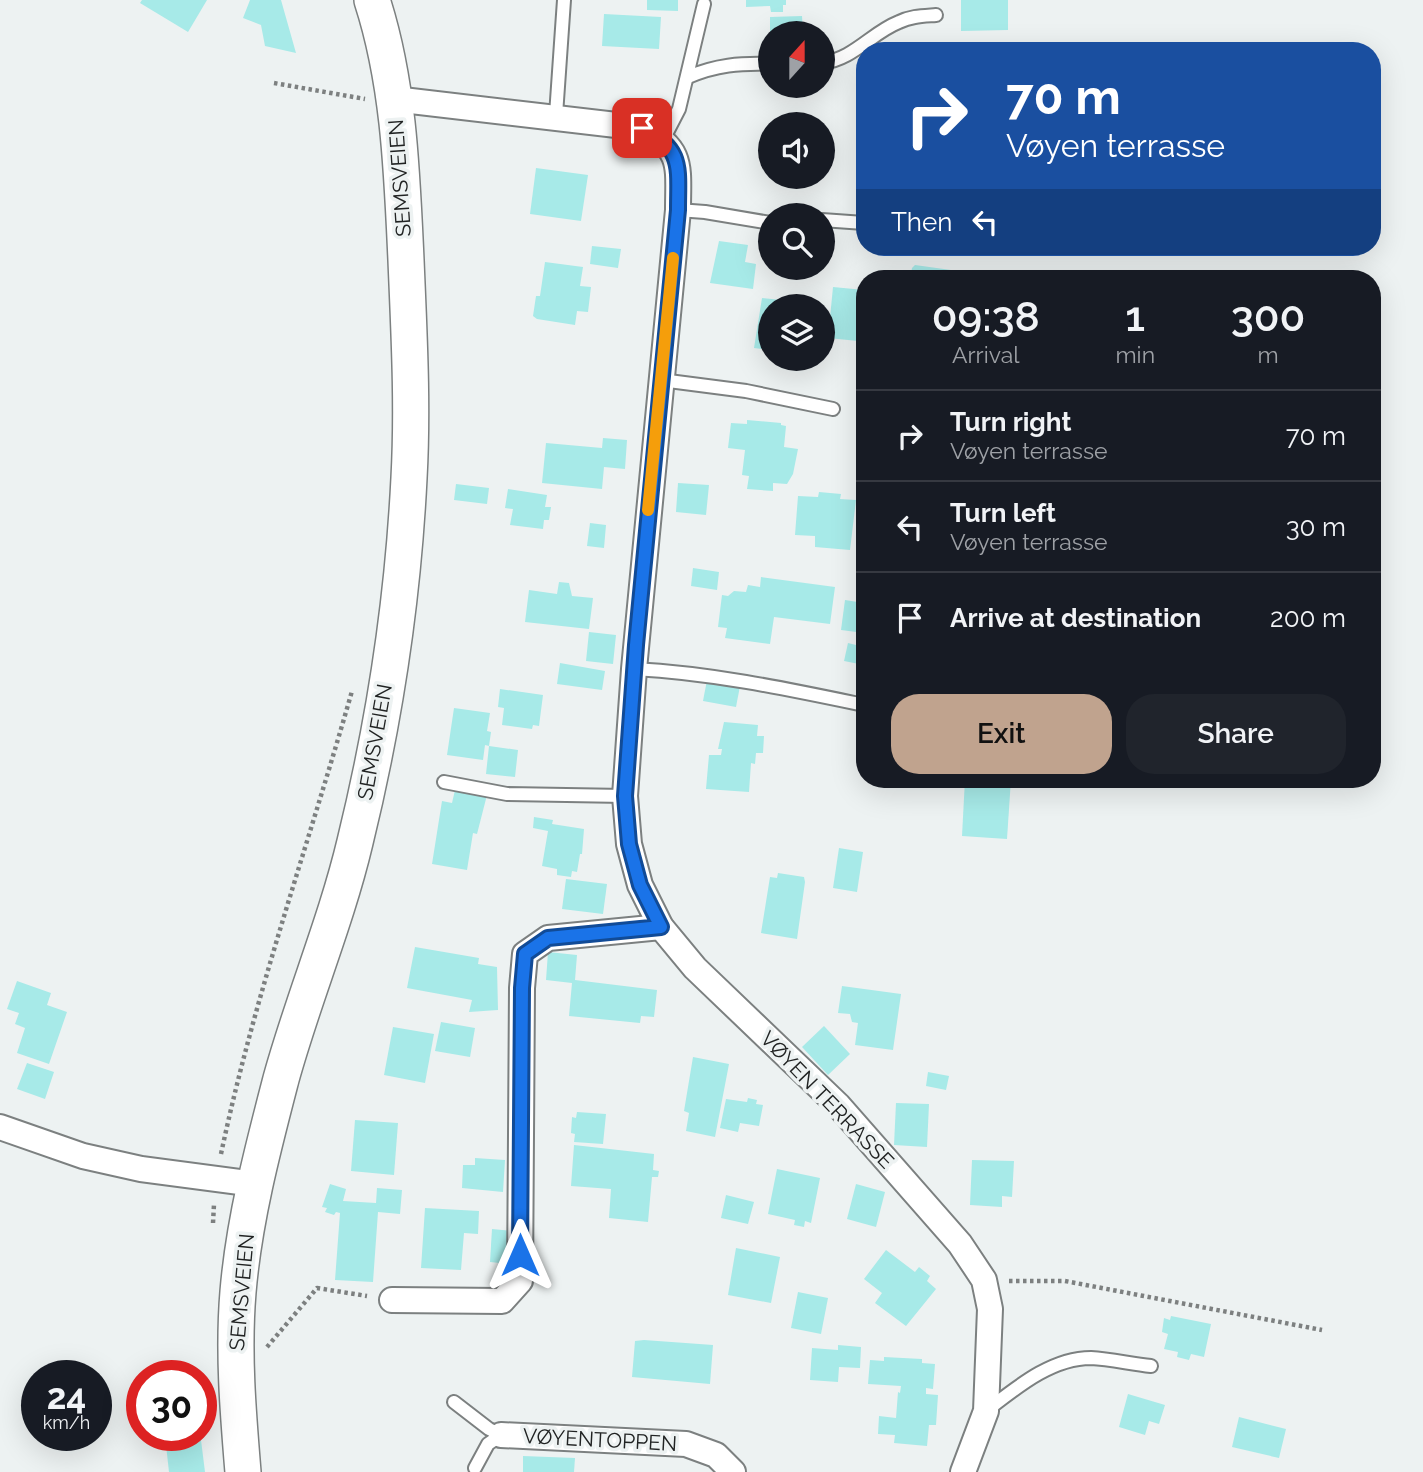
<!DOCTYPE html>
<meta charset="utf-8">
<style>
body{margin:0;font-family:Raleway,sans-serif;background:#20242c;color:#f1f3f6;height:100vh;display:flex;flex-direction:column;font-size:26px;white-space:nowrap}
*{box-sizing:border-box;margin:0}
p{font-size:23px;color:#9ea1a6}
.icon{flex:none;width:38px;height:38px;fill:none;stroke:currentColor;stroke-width:2;stroke-linecap:round;stroke-linejoin:round}
.map{position:relative;flex:1;overflow:hidden}
.side{position:absolute;left:856px;top:270px;width:525px;height:518px;display:flex;flex-direction:column;background:#171b24;border-radius:28px;box-shadow:0 7px 28px #0002}
.side>*{flex:none}
.guide{position:absolute;left:856px;top:42px;width:525px;height:214px;border-radius:28px;box-shadow:0 7px 28px #0002;background:#1a4fa0;color:#fff;overflow:hidden}
.needle{width:46px;rotate:21deg}
.fabs{position:absolute;left:758px;top:21px;display:grid;gap:14px}
.fabs a{display:grid;place-items:center;width:77px;height:77px;border-radius:50%;background:#171b24;box-shadow:0 7px 28px #0002;font-size:35px}
.speed{position:absolute;left:21px;top:1360px;display:flex;gap:14px;font-size:35px;font-weight:700;text-align:center}
.speed>*{display:grid;place-content:center;width:91px;height:91px;border-radius:50%;background:#171b24;box-shadow:0 7px 28px #0002;line-height:1}
.speed small{font-size:18px;font-weight:400}
.speed .limit{border:10px solid #d22;background:#fff;color:#111}
.pin{position:absolute;display:grid;place-items:center;width:60px;height:60px;color:#fff;margin:-30px;border-radius:14px;box-shadow:0 4px 10px #0006}
.me{position:absolute;width:77px;margin:-38px;rotate:0deg;stroke-linejoin:round;filter:drop-shadow(0 0 5px #0008)}
.turn{display:flex;align-items:center;gap:24px;height:147px;padding:0 35px;font-size:32px}
.turn .icon{width:91px;height:91px;stroke-width:2.5}
.turn b{display:block;font-size:49px;line-height:60px}
.then{display:flex;align-items:center;height:66px;padding:0 35px;background:#0003;gap:14px;font-size:26px}
.eta{display:flex;justify-content:space-evenly;align-items:center;height:119px;text-align:center}
.eta b{font-size:42px;font-weight:600;line-height:49px}
.cta{display:flex;gap:14px;margin-top:auto;padding:14px 35px}
.cta a{flex:1;height:80px;border-radius:28px;background:#c0a38e;color:#111;font-size:28px;font-weight:600;line-height:80px;text-align:center}
.cta a+a{background:#20242c;color:#f1f3f6}
ul{padding:0;list-style:none}
li{display:flex;align-items:center;gap:21px;height:91px;padding:0 35px;border-top:2px solid #363941}
li div{flex:1}
li b{display:block;font-size:26px}
li em{font-style:normal}
.map>svg:first-child{display:block}
</style>
<div class="map">
<svg width="1423" height="1472" viewBox="0 0 1423 1472">
<rect width="100%" height="100%" fill="#edf2f2"/>
<g fill="#a7eae8">
<path d="M142 0H207L188 32 140 3Z"/>
<path d="M250 0H281L296 53 265 46 261 25 243 18Z"/>
<path d="M647 0H678V11L647 10Z"/>
<path d="M746 0H786V5H783V12H771L770 6 746 7Z"/>
<path d="M961 0H1008V30L961 31Z"/>
<path d="M604 14 661 17 659 49 602 46Z"/>
<path d="M802 16 803 33H770V17Z"/>
<path d="M536 168 588 175 581 221 530 214Z"/>
<path d="M719 241 748 245 745 262 756 264 753 289 710 283Z"/>
<path d="M592 246 621 249 618 268 590 264Z"/>
<path d="M545 262 583 267 580 286 591 287 588 312 577 311 575 325 537 319 533 316 536 296H540Z"/>
<path d="M915 265 951 270 950 278H910L912 268Z"/>
<path d="M833 287 864 290 863 354 856 353 858 341 828 338Z"/>
<path d="M762 298 791 301 790 306H770V350L754 348Z"/>
<path d="M747 420 781 423V425L786 426 784 447 798 449 793 474 787 484 773 483V491L747 489 749 476 742 475 745 450 728 448 731 423 747 424Z"/>
<path d="M603 438 627 440 625 469 604 467 602 489 542 483 546 443 602 448Z"/>
<path d="M678 483 709 485 706 515 676 512Z"/>
<path d="M456 484 489 488 487 504 454 500Z"/>
<path d="M508 489 547 495 545 507H551L549 520H544L543 529 510 525 513 509 505 508Z"/>
<path d="M819 492 841 494 840 499 856 500 850 550 815 547V536L795 535 798 496 818 497Z"/>
<path d="M590 523 606 525 604 548 587 546Z"/>
<path d="M693 568 719 572 717 590 691 586Z"/>
<path d="M761 577 835 587 830 624 774 617 770 644 725 638 727 628 718 627 722 595 728 596 734 591 746 592 748 585 760 587Z"/>
<path d="M559 582 569 583 572 596 593 598 589 629 525 622 529 590 557 594Z"/>
<path d="M845 600 864 603V633L841 630Z"/>
<path d="M589 632 616 635 613 664 586 661Z"/>
<path d="M848 643 864 647V665L844 661Z"/>
<path d="M560 663 605 671 602 690 557 684Z"/>
<path d="M707 680 740 686 736 707 703 701Z"/>
<path d="M500 689 543 695 539 726 533 725 532 729 502 725 504 708 498 707Z"/>
<path d="M454 708 490 713 487 731 491 732 489 746 518 750 515 777 486 774 489 746 485 745 483 760 447 755Z"/>
<path d="M724 722 758 725 757 736H764L763 753H756L755 764 751 763 749 792 706 789 709 755H721L722 749H718Z"/>
<path d="M965 779H1011L1007 839 962 836Z"/>
<path d="M455 790 487 795 477 834 473 833 467 870 432 864 442 801 452 803Z"/>
<path d="M534 817 553 820 552 824 584 829 582 854H580L577 872 572 871 571 877 557 875V869L542 866 548 831 533 828Z"/>
<path d="M839 848 863 852 857 892 833 888Z"/>
<path d="M778 873 804 877 805 882 797 939 761 933 770 877 777 878Z"/>
<path d="M566 879 607 884 603 914 562 909Z"/>
<path d="M415 947 479 958 478 964 497 967 498 1010 469 1012 472 1000 407 988Z"/>
<path d="M548 952 577 955 575 980 657 990 654 1017 641 1016 640 1023 569 1016 572 983 546 980Z"/>
<path d="M17 981 51 993 47 1005 67 1012 49 1064 17 1053 25 1028 15 1024 19 1013 7 1009Z"/>
<path d="M842 986 901 994 893 1050 855 1045 858 1023 852 1022 850 1014 838 1013Z"/>
<path d="M441 1022 475 1028 470 1057 435 1051Z"/>
<path d="M824 1026 850 1054 828 1075 802 1047Z"/>
<path d="M393 1027 434 1034 425 1083 384 1075Z"/>
<path d="M693 1057 729 1064 715 1137 686 1131 689 1113 684 1111Z"/>
<path d="M27 1063 54 1072 45 1099 17 1089Z"/>
<path d="M928 1072 949 1076 946 1090 926 1086Z"/>
<path d="M748 1098 757 1100 756 1104 763 1105 759 1126 740 1123 738 1132 720 1128 726 1099 747 1102Z"/>
<path d="M896 1103 929 1104 927 1147 894 1145Z"/>
<path d="M577 1112 606 1114 603 1144 574 1142 575 1134 571 1133 572 1117 576 1118Z"/>
<path d="M355 1120 398 1123 394 1175 351 1171Z"/>
<path d="M574 1145 654 1154 653 1170 659 1171 658 1177H652L648 1222 609 1218 611 1189 571 1186Z"/>
<path d="M475 1158 505 1160 503 1192 462 1188 463 1165H475Z"/>
<path d="M972 1160 1014 1161 1012 1197 1002 1196V1207L970 1205Z"/>
<path d="M777 1169 820 1178 811 1223 805 1221 804 1227 794 1225 795 1220 768 1214Z"/>
<path d="M330 1184 346 1189 343 1201 376 1203 377 1188 402 1190 400 1214 378 1212 373 1282 335 1280 340 1213 336 1212 334 1215 325 1212 327 1208 322 1207Z"/>
<path d="M856 1184 885 1192 876 1227 847 1219Z"/>
<path d="M726 1195 754 1202 748 1224 721 1218Z"/>
<path d="M425 1208 479 1211 478 1234 464 1233 461 1270 421 1268Z"/>
<path d="M492 1229 512 1231 510 1264 490 1262Z"/>
<path d="M736 1248 780 1257 771 1303 728 1295Z"/>
<path d="M886 1250 915 1272 919 1267 930 1276 927 1281 936 1289 906 1326 875 1303 882 1293 864 1279Z"/>
<path d="M798 1292 828 1298 821 1334 791 1328Z"/>
<path d="M1171 1316 1211 1324 1204 1357 1191 1354 1189 1360 1177 1357 1178 1352 1164 1349 1168 1334 1162 1332 1164 1318 1170 1320Z"/>
<path d="M644 1340 713 1345 710 1384 632 1377 635 1341Z"/>
<path d="M838 1345 861 1347 860 1368 839 1367 838 1382 810 1380 812 1348 838 1350Z"/>
<path d="M884 1357 922 1359V1363L935 1364 933 1389 926 1388V1394L938 1395 936 1425H929L927 1446 894 1443 895 1435 878 1434 879 1416 896 1418 898 1392 900 1393 901 1386 868 1384 870 1360 884 1361Z"/>
<path d="M1128 1394 1165 1405 1159 1424 1149 1421 1145 1435 1119 1427Z"/>
<path d="M1239 1417 1286 1429 1279 1458 1232 1447Z"/>
<path d="M201 1440 205 1472H169L166 1445Z"/>
<path d="M523 1456 575 1458 574 1472H523Z"/>
</g>
<g fill="none" stroke-linecap="round" stroke-linejoin="round">
<defs>
<g id="lane">
<path d="M822 63C854 59 871 33 899 22 911 16 923 16 936 15"/>
<path d="M688 77C716 65 740 63 770 64"/>
<path d="M556 115 564 0"/>
<path d="M664 138 679 109 704 4"/>
<path d="M678 210 705 212 770 223"/>
<path d="M822 220 864 223"/>
<path d="M661 380 746 391 833 409"/>
<path d="M634 669C712 673 787 689 864 705"/>
<path d="M444 782 507 794 625 796"/>
<path d="M454 1402 489 1429 501 1435"/>
<path d="M986 1411C1016 1388 1051 1358 1091 1358 1111 1359 1131 1364 1151 1366"/>
<path d="M475 1468 488 1444 501 1435"/>
</g>
<g id="street">
<path d="M394 99 642 128C684 149 678 167 678 210L634 669 625 796 629 844 640 885 661 927 695 968 838 1105 960 1244 984 1280 990 1309 986 1411 963 1472"/>
<path d="M0 1127 83 1156 141 1169 255 1184"/>
<path d="M392 1300 502 1301 520 1281 522 988 525 954 548 938 661 927"/>
<path d="M501 1435 686 1444 716 1455 733 1472"/>
</g>
<path id="secondary" d="M243 1472C238 1412 233 1352 238 1292 244 1220 263 1148 281 1079 303 999 336 922 355 842 384 724 403 599 409 478 413 405 409 333 406 260 402 173 399 83 372 0"/>
</defs>
<use href="#lane" stroke="#7c8080" stroke-width="16"/>
<use href="#street" stroke="#7c8080" stroke-width="28"/>
<use href="#secondary" stroke="#7c8080" stroke-width="38"/>
<g stroke="#7d8080" stroke-width="4.5" stroke-dasharray="3.5 3.5" stroke-linecap="butt">
<path d="M274 83 365 99"/>
<path d="M221 1154C254 997 308 846 352 691"/>
<path d="M213 1223 214 1204"/>
<path d="M1009 1281H1065L1322 1330"/>
<path d="M267 1347 317 1288 367 1296"/>
</g>
<use href="#lane" stroke="#fff" stroke-width="12"/>
<use href="#street" stroke="#fff" stroke-width="24"/>
<use href="#secondary" stroke="#fff" stroke-width="35"/>
</g>
<g fill="none" stroke-linecap="round" stroke-linejoin="round">
<defs>
<path id="route" d="M520 1255 522 988 525 954 548 938 661 927 640 885 629 844 625 796 636 645 678 210C678 167 684 149 642 128"/>
</defs>
<use href="#route" stroke="#114b97" stroke-width="18"/>
<use href="#route" stroke="#1a73e8" stroke-width="12"/>
<path stroke="#f59e0b" stroke-width="12" d="M648 510 673 258"/>
</g>
<g text-anchor="middle" stroke-width="7" stroke-linejoin="round" paint-order="stroke">
<g font-size="21" fill="#212323" stroke="#edf2f2">
<text transform="translate(400 178) rotate(-94)" y="7">SEMSVEIEN</text>
<text transform="translate(375 742) rotate(-80)" y="7">SEMSVEIEN</text>
<text transform="translate(827 1100) rotate(46)" y="7">VØYEN TERRASSE</text>
<text transform="translate(242 1292) rotate(-85)" y="7">SEMSVEIEN</text>
<text transform="translate(600 1440) rotate(3)" y="7">VØYENTOPPEN</text>
</g>
</g>
</svg>
<div class="fabs">
<a><svg class="needle" viewBox="-14 -14 28 28"><path d="M0-13l5 13h-10z" fill="#e53935"/><path d="M0 13l5-13h-10z" fill="#9ea1a6"/></svg></a>
<a><svg class="icon" aria-label="sound" viewBox="0 0 24 24"><path d="M4 9h4l5-4v14l-5-4H4zM17 9q2 3 0 6"/></svg></a>
<a><svg class="icon" aria-label="search" viewBox="0 0 24 24"><circle cx="10" cy="10" r="6"/><path d="M15 15l6 6"/></svg></a>
<a><svg class="icon" aria-label="layers" viewBox="0 0 24 24"><path d="M12 4l9 5-9 5-9-5zM3 14l9 5 9-5"/></svg></a>
</div>
<div class="speed"><div>24<small>km/h</small></div><div class="limit">30</div></div>
<div class="pin" style="left:642px;top:128px;background:#d93025"><svg class="icon" aria-label="arrive" viewBox="0 0 24 24"><path d="M6 21V4h12l-3 4 3 4H6"/></svg></div>
<svg class="me" style="left:520px;top:1255px" viewBox="-20 -20 40 40"><path d="M0-17L14 15 0 8-14 15z" fill="#1a73e8" stroke="#fff" stroke-width="4"/></svg>
<div class="guide">
<div class="turn"><svg class="icon" aria-label="right" viewBox="0 0 24 24"><path d="M7 20v-9h11M14 6l5 5-5 5"/></svg><div><b>70 m</b>Vøyen terrasse</div></div>
<div class="then">Then<svg class="icon" aria-label="left" viewBox="0 0 24 24"><path d="M17 20v-9H6M10 6l-5 5 5 5"/></svg></div>
</div>
<section class="side">
<div class="eta">
<div><b>09:38</b><p>Arrival</p></div>
<div><b>1</b><p>min</p></div>
<div><b>300</b><p>m</p></div>
</div>
<ul>
<li><svg class="icon" aria-label="right" viewBox="0 0 24 24"><path d="M7 20v-9h11M14 6l5 5-5 5"/></svg><div><b>Turn right</b><p>Vøyen terrasse</p></div><em>70 m</em></li>
<li><svg class="icon" aria-label="left" viewBox="0 0 24 24"><path d="M17 20v-9H6M10 6l-5 5 5 5"/></svg><div><b>Turn left</b><p>Vøyen terrasse</p></div><em>30 m</em></li>
<li><svg class="icon" aria-label="arrive" viewBox="0 0 24 24"><path d="M6 21V4h12l-3 4 3 4H6"/></svg><div><b>Arrive at destination</b></div><em>200 m</em></li>
</ul>
<div class="cta"><a>Exit</a><a>Share</a></div>
</section>
</div>
